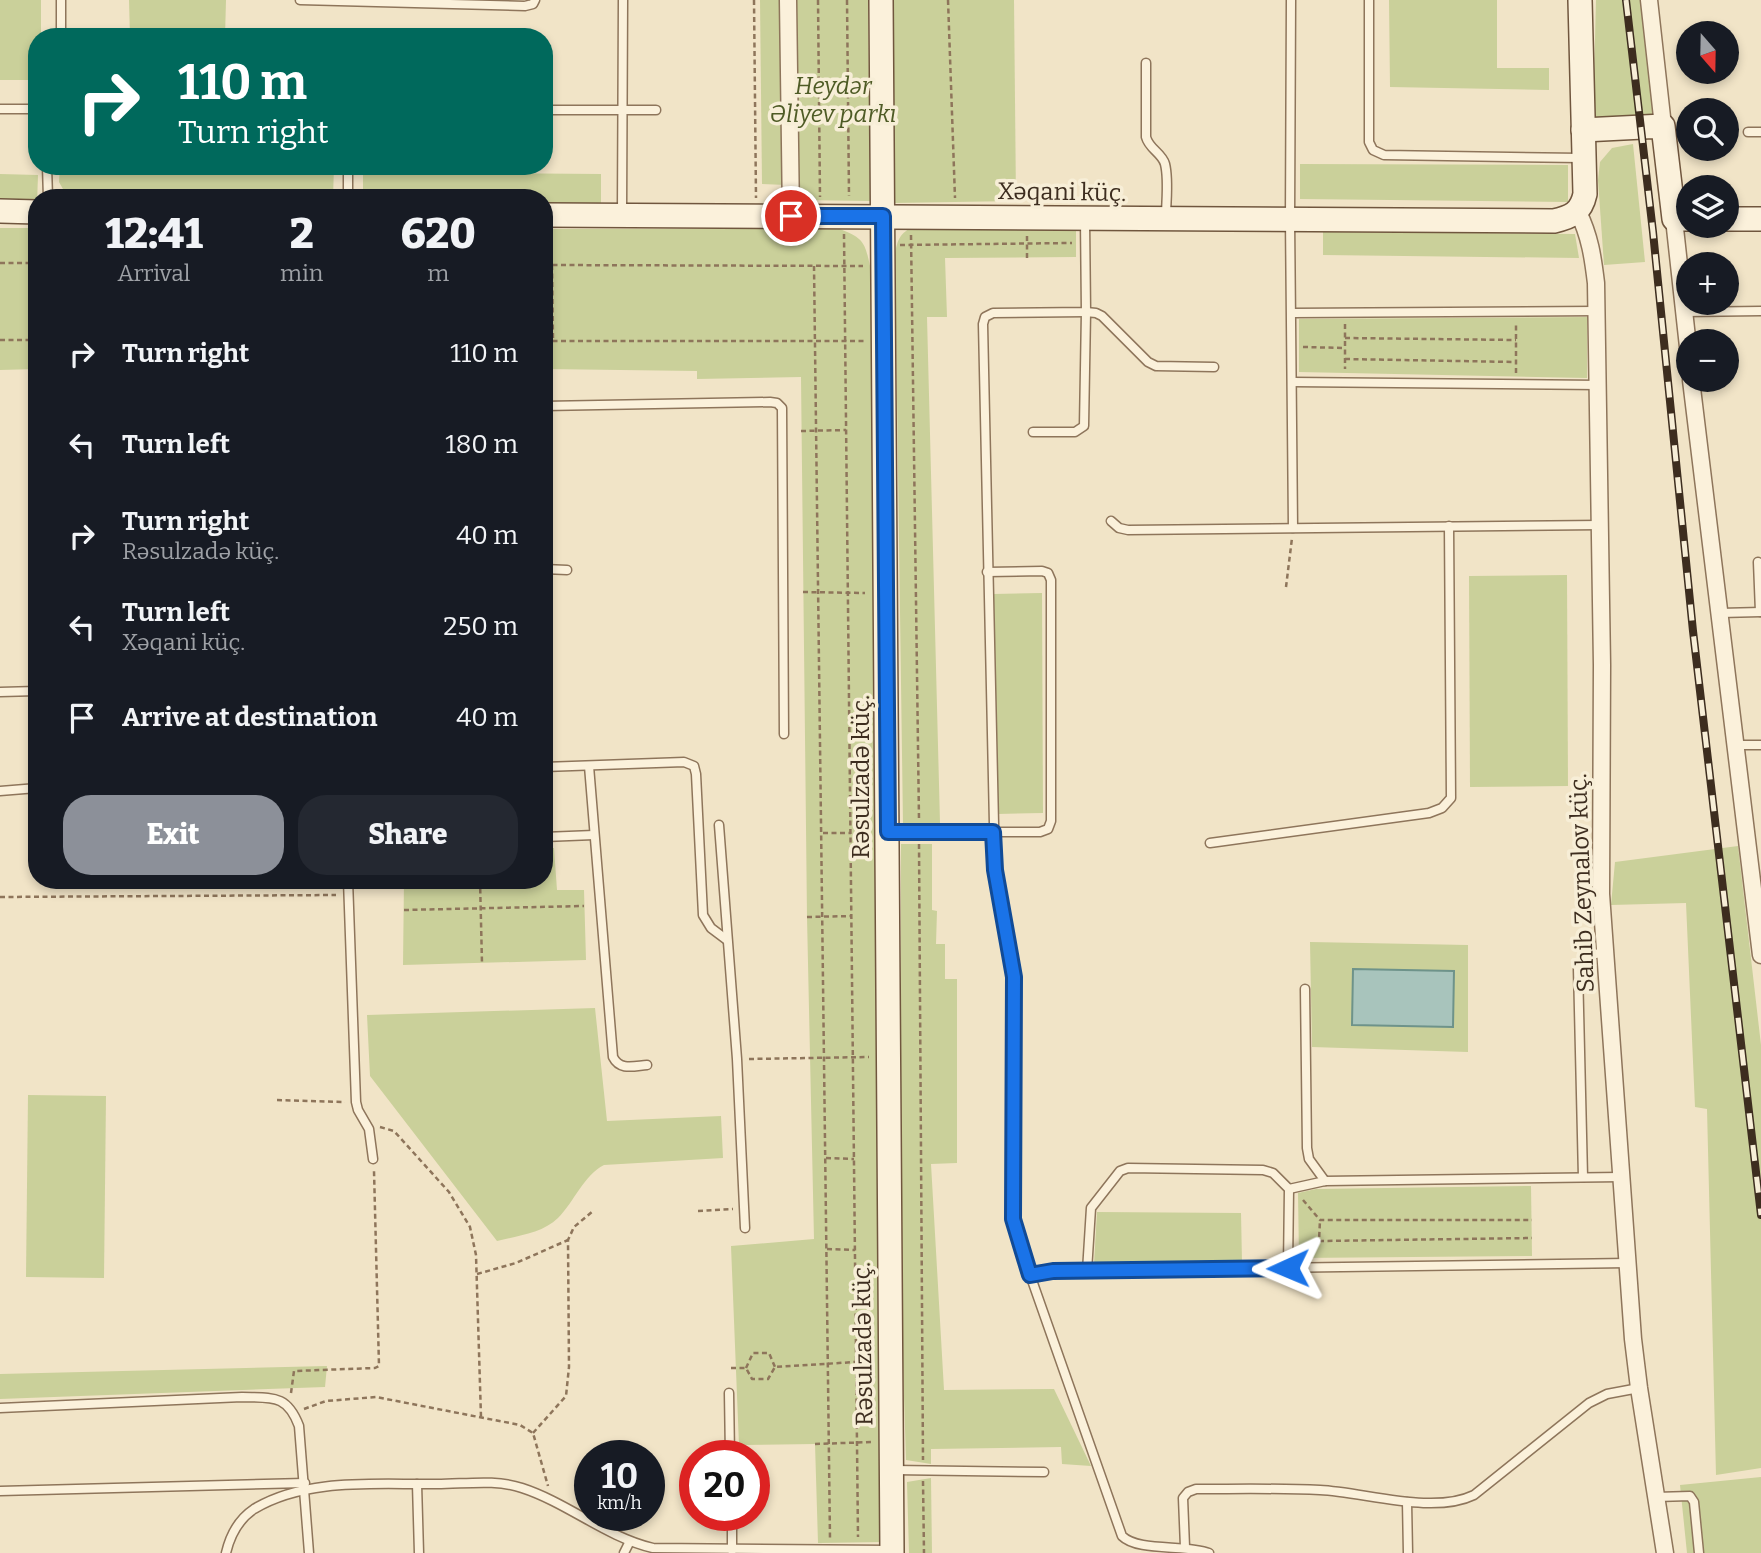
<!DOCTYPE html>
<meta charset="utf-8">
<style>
body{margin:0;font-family:Bitter,serif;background:#242831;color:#f1f3f6;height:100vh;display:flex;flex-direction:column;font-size:26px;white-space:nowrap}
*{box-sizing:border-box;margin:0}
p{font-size:23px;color:#9ea1a6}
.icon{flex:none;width:38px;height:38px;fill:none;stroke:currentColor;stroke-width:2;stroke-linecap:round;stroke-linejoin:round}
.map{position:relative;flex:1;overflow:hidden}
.details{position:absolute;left:28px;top:189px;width:525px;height:700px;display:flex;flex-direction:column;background:#171b24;border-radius:28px;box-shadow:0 4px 10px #0003}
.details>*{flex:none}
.banner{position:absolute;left:28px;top:28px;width:525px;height:147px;border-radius:28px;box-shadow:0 4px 10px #0003;background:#00695c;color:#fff;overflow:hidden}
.needle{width:46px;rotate:160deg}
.controls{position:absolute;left:1676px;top:21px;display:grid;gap:14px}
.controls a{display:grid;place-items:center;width:63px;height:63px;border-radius:50%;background:#171b24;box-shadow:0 4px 10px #0003;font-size:35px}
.speed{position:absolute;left:574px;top:1440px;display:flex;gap:14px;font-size:35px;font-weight:700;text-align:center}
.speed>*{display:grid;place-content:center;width:91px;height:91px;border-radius:50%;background:#171b24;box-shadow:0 4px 10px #0003;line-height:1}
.speed small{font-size:18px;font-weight:400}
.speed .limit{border:10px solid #d22;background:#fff;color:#111}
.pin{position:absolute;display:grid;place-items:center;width:60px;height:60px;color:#fff;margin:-30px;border:4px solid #fff;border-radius:50%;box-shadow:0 2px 7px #0007}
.me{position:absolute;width:77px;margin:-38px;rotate:269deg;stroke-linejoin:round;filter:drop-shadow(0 0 5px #0008)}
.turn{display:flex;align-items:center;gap:24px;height:147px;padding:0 35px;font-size:32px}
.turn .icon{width:91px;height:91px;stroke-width:2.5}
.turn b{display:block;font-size:49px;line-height:60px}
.eta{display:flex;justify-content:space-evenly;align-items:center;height:119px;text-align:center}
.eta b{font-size:42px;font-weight:800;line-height:49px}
.button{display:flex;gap:14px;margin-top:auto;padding:14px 35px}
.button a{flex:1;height:80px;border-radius:28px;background:#8c9099;color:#fff;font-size:28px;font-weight:800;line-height:80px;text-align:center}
.button a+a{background:#242831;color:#f1f3f6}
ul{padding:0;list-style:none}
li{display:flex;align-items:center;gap:21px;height:91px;padding:0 35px}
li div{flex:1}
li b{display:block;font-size:26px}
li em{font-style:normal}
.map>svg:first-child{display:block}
</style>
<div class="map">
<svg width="1761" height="1553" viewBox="0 0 1761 1553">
<rect width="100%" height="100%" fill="#f1e4c7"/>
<g fill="#cad09a">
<path d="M0 0H41V37H37V80H0Z"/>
<path d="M129 0H226L225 37H130Z"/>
<path d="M760 0H783L786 185 762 184Z"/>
<path d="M796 0H868L870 201 798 200Z"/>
<path d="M893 0H1014L1016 201 893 203Z"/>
<path d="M1389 0H1497V68H1549V90L1390 87Z"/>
<path d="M1596 0H1642L1654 116 1593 118Z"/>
<path d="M1633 144 1645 262 1604 265 1598 180 1600 162 1612 148Z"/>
<path d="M1300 164 1568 165V202L1300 199Z"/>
<path d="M60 166H140V172L267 174 268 166H334L333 198H68L59 182Z"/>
<path d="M363 172 601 174V204H544V198H363Z"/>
<path d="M0 174 38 175 37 204 0 203Z"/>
<path d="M914 226H1076V257L945 258 947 317H927L940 823 903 825 895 255C897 240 900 233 914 226Z"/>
<path d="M0 228H37V369L0 370Z"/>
<path d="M544 229H840C863 238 865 242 870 266L874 469 884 1542 818 1543 815 1444 739 1445 731 1246 814 1239 807 917 801 377 697 379V371L544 369Z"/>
<path d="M1323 232 1575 234 1579 258 1323 255Z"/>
<path d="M1587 317V378L1299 372V319Z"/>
<path d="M1567 575 1568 786 1470 787 1469 576Z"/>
<path d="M1042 593 1043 813 997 814 993 594Z"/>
<path d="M901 844H932V910L937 911 936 944H945V979H957V1163L931 1164 944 1390 1054 1389 1091 1466 1062 1464 1061 1447 931 1449V1464L906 1460 901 1303Z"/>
<path d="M1738 846 1761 1045V1468L1716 1475 1707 1109 1695 1107 1686 903 1611 905 1615 862Z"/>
<path d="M544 848H554L557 890H584L586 960 403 965 404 880H544Z"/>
<path d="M1310 942 1468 945V1052L1312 1047Z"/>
<path d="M595 1008 607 1121 721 1116 723 1158 604 1165C584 1175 574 1202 558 1218 543 1233 517 1236 497 1241L370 1076 367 1015Z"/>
<path d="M28 1095 106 1096 104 1278 26 1277Z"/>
<path d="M1531 1186 1532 1256 1299 1258 1298 1193 1316 1189Z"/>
<path d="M1097 1212 1241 1213 1242 1262 1094 1264Z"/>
<path d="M327 1366 325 1387 0 1399V1374Z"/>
<path d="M1761 1477V1553H1687L1680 1485Z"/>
<path d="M931 1478 932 1553H909L907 1482Z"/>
</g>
<path fill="#a8c4bc" stroke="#6e938a" stroke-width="2" d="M1353 969 1454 971 1453 1027 1352 1025Z"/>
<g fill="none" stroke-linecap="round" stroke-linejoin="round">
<defs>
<g id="lane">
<path d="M300 0 525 6 533 4 535 0"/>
<path d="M1291 0 1290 219 1293 528"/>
<path d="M1369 0V142L1373 150 1384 155 1581 158"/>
<path d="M61 37V0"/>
<path d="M1146 63V137C1149 149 1162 153 1165 164 1169 180 1166 201 1166 217"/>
<path d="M0 109H37"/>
<path d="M544 110H656"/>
<path d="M1748 132H1761"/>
<path d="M47 166 48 198"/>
<path d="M348 198V166"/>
<path d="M622 212 623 0"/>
<path d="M1085 220 1086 312 993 313 985 317 983 324 995 870 1014 977 1013 1219 1021 1249 1122 1536C1138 1552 1186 1544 1209 1553"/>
<path d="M1684 312 1761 311"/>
<path d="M1292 313 1597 311"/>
<path d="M1293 382 1599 385"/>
<path d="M544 406 770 402 777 403 782 408 784 734"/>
<path d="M1033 432H1075L1084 426 1086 312 1096 313 1102 316 1148 362 1156 366 1214 367"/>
<path d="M1111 521 1119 528 1128 530 1601 525"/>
<path d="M1758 562 1760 612"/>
<path d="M544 569 567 570"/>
<path d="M1720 613 1761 612"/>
<path d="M0 692 37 691"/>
<path d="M1736 745H1761"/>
<path d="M589 766 613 1057C620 1071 634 1066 647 1065"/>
<path d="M544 767 684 762 694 766 696 774 703 915 711 928 727 940"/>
<path d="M0 791 37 788"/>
<path d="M719 825 737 1059 745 1228"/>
<path d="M889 832H1040L1048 829 1051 821V580L1048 573 1042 571 987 572"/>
<path d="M544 837 594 835"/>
<path d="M1210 843 1429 813 1442 808 1451 798 1449 526"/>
<path d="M348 880 356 1102 358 1110 369 1129 373 1159"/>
<path d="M1305 989 1307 1148 1309 1159 1325 1181"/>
<path d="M1583 1177 1578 968 1587 956 1604 952"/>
<path d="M1289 1189 1325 1181 1621 1177"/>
<path d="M1087 1271 1091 1208 1120 1171 1128 1168 1263 1170 1273 1173 1289 1189 1288 1268"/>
<path d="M1030 1275 1053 1271 1628 1263"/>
<path d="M729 1393 730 1456"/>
<path d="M0 1408 242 1397C272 1398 287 1394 299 1426L309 1553"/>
<path d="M894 1470 1044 1472"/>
<path d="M417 1484 419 1553"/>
<path d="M0 1491 305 1483"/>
<path d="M1656 1497 1690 1496 1694 1502 1699 1553"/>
<path d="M1407 1502 1408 1553"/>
<path d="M732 1516V1550"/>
<path d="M1185 1547 1183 1498 1188 1492 1196 1489C1237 1489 1279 1488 1320 1490 1364 1492 1433 1515 1474 1495L1589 1403 1607 1394 1639 1388"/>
<path d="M226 1553C230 1536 239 1519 254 1509 307 1477 378 1485 437 1484 465 1484 496 1479 522 1488 568 1503 606 1537 653 1548L889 1550"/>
<path d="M624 1553 629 1543"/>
</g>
<g id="street">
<path d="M788 0 791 216"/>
<path d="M1649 0 1663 126"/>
<path d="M1578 212C1590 236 1593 258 1596 283L1602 665 1601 894 1633 1339 1639 1388 1665 1553"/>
<path d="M1674 219 1689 356"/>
<path d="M1691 380 1761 955"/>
</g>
<g id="secondary">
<path d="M881 0 892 1553"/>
<path d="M1583 130 1663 126 1674 219H1689"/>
<path d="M0 211 37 212"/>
<path d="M544 215 1554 221C1571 217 1581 213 1585 194L1580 0"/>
<path d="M1727 219H1761"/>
</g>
</defs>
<use href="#lane" stroke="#8e755b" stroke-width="11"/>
<use href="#street" stroke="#8e755b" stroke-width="19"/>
<use href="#secondary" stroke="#70563e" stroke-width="26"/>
<g stroke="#8e755b" stroke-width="2.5" stroke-dasharray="5 3.5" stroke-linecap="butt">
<path d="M754 0 756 198"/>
<path d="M818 0 820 197"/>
<path d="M847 0 849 196"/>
<path d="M948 0 955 198"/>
<path d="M844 234 858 1537"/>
<path d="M911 235 919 820"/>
<path d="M900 245 1072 243"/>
<path d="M1027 258V236"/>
<path d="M0 263H37"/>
<path d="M544 265 863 266"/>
<path d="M552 265 553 341"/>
<path d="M814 266 830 1539"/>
<path d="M1345 324V369"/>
<path d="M1345 338 1516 340"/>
<path d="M0 340H37"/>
<path d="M544 341H864"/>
<path d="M1303 347 1345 348"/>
<path d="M1345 359 1515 362"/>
<path d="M1516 373V324"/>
<path d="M801 431 846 430"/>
<path d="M1286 587 1292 538"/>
<path d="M803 592 865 593"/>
<path d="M823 833H851"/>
<path d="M919 844 923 1460"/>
<path d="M480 880 482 963"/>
<path d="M0 897 336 895"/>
<path d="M404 910 584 906"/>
<path d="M807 917 852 916"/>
<path d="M749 1059 869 1057"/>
<path d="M277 1100 345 1102"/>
<path d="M380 1127 394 1131 449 1192 470 1227 476 1255 481 1417"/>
<path d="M826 1158 854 1159"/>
<path d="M1303 1200 1320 1220H1532"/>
<path d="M698 1211 733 1209"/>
<path d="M1319 1241 1532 1238"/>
<path d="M827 1249 855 1250"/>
<path d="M1302 1254 1319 1241 1320 1220"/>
<path d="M477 1274 516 1263 568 1240"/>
<path d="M731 1368H746L752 1379H768L775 1367 855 1362"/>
<path d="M746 1368 753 1353H769L775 1367"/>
<path d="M291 1393 294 1371 375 1368 379 1366 374 1171"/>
<path d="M304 1409 326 1401 376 1397 520 1425 533 1433 548 1486"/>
<path d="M533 1433 566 1396 569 1367 568 1240 574 1227 593 1211"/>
<path d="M815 1444 872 1442"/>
<path d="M923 1481 924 1553"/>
</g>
<use href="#lane" stroke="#fbf1db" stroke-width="8"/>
<use href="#street" stroke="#fbf1db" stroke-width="16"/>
<use href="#secondary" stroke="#fbf1db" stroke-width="23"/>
<defs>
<path id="rail" d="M1626 0 1653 232 1693 631 1761 1215"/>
</defs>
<use href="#rail" stroke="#3d2d1f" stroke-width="8"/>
<use href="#rail" stroke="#f7eed7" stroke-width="5" stroke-dasharray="16" stroke-linecap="butt"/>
</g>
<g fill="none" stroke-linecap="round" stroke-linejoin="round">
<defs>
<path id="route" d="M791 216H883L888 832H993L995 870 1014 977 1013 1219 1030 1275 1053 1271 1288 1268"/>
</defs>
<use href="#route" stroke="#114b97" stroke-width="18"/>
<use href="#route" stroke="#1a73e8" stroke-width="12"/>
</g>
<g text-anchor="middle" stroke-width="7" stroke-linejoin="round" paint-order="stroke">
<g font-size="24" font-style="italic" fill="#4e5b25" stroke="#f7eed7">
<text x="833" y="94">Heydər<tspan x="833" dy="28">Əliyev parkı</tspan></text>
</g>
<g font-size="24" fill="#3d2d1f" stroke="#f7eed7">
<text transform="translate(1062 192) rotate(1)" y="8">Xəqani küç.</text>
<text transform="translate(861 777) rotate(-90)" y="8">Rəsulzadə küç.</text>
<text transform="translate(1582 883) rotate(-92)" y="8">Sahib Zeynalov küç.</text>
<text transform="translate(863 1344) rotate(-91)" y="8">Rəsulzadə küç.</text>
</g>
</g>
</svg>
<div class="controls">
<a><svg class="needle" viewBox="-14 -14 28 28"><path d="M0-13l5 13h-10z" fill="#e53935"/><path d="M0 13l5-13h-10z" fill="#9ea1a6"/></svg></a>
<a><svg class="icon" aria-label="search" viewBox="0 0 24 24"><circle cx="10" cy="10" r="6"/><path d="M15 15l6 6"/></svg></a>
<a><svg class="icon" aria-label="layers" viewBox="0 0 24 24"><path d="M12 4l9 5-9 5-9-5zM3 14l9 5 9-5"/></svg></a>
<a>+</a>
<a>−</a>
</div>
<div class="speed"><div>10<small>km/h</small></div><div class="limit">20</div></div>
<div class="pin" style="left:791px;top:216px;background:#d93025"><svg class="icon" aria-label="arrive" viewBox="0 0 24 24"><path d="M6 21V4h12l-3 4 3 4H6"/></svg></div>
<svg class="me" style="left:1288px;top:1268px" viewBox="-20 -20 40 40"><path d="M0-17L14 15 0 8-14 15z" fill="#1a73e8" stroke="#fff" stroke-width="4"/></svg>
<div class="banner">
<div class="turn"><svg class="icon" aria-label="right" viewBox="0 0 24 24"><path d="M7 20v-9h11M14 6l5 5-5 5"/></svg><div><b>110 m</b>Turn right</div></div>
</div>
<section class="details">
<div class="eta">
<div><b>12:41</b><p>Arrival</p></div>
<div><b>2</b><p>min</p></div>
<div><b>620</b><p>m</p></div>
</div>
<ul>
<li><svg class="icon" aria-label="right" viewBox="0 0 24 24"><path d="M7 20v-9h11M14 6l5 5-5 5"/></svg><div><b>Turn right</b></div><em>110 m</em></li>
<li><svg class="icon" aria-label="left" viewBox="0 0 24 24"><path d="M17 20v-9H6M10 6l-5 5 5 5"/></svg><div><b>Turn left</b></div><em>180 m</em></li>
<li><svg class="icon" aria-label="right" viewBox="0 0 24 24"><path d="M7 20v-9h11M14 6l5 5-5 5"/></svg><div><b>Turn right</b><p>Rəsulzadə küç.</p></div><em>40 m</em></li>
<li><svg class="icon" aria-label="left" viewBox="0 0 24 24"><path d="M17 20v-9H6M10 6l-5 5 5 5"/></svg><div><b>Turn left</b><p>Xəqani küç.</p></div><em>250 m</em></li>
<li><svg class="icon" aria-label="arrive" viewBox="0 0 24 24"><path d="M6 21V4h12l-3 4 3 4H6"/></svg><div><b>Arrive at destination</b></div><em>40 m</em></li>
</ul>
<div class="button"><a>Exit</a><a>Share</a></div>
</section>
</div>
